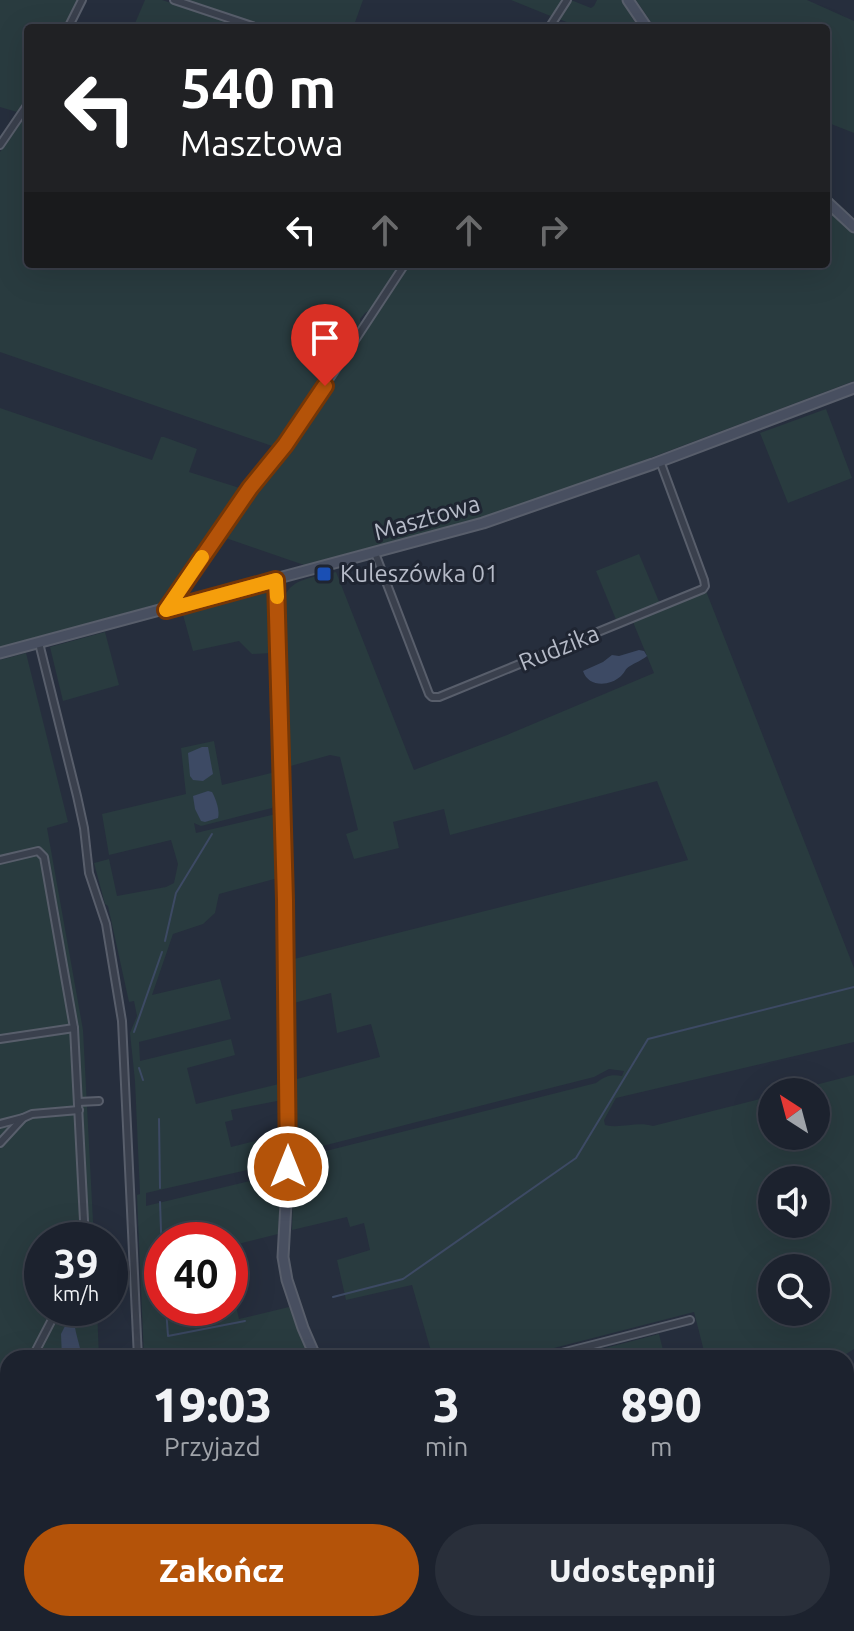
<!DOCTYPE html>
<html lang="pl">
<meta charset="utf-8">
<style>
body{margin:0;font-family:Ubuntu,sans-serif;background:#292f3a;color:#f1f3f6;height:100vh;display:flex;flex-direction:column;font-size:30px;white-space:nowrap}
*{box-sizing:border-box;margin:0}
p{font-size:26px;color:#a0a4aa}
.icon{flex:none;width:44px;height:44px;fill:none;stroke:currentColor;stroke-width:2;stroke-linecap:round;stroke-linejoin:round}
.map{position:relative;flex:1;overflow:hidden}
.drawer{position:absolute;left:0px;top:1350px;width:854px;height:282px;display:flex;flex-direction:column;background:#1c222e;border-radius:24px 24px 0 0;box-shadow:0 8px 32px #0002,0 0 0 2px #3a3f4a}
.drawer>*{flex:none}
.guide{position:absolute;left:24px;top:24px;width:806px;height:244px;border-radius:8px;box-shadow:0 8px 32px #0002,0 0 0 2px #3a3f4a;background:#202124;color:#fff;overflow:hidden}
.needle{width:52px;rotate:324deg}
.fabs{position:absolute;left:758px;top:1078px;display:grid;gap:16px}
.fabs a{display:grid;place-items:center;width:72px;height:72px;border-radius:50%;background:#1c222e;box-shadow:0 8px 32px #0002,0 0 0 2px #3a3f4a;font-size:40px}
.speed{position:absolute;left:24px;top:1222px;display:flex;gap:16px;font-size:40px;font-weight:700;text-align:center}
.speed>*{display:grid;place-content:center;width:104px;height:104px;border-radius:50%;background:#1c222e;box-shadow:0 8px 32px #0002,0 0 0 2px #3a3f4a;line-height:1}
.speed small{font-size:20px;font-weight:400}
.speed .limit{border:12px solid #d22;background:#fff;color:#111}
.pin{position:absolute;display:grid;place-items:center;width:68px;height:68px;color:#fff;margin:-82px -34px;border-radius:50% 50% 50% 0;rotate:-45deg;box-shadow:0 0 8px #0007}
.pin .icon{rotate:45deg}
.me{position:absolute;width:88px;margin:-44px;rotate:0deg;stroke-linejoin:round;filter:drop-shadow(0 0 6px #0008)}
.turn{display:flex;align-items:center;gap:28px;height:168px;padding:0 24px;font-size:36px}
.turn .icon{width:104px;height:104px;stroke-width:2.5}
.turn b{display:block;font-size:56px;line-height:68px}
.lanes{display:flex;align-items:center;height:76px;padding:0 24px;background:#0003;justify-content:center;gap:40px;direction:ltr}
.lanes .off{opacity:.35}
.eta{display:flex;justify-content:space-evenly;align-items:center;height:136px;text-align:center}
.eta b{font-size:48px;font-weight:800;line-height:56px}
.primary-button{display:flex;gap:16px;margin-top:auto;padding:16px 24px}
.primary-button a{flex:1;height:92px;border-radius:48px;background:#b45309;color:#fff;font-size:32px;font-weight:800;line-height:92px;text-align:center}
.primary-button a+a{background:#292f3a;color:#f1f3f6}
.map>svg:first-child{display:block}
</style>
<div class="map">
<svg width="854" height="1631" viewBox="0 0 854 1631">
<rect width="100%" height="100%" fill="#262e3d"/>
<g fill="#293b3f" fill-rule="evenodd">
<path d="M0 0H78L65 28H28V95L17 112 0 107Z"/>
<path d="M145 0H162L246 28H133Z"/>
<path d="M180 0H363L353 28H265Z"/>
<path d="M511 0H562L553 17Z"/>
<path d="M571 0 591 8 594 6 597 0H622L638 28H581L559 19Z"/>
<path d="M636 0H807L854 21V133L826 122V28H655Z"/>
<path d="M28 111V264H401L369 311 365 313 360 319 361 324 329 373 327 374 310 403 278 448 0 352V152Z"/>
<path d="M826 208 854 234V381L520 507 304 565 220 536 288 446 407 264H826Z"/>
<path d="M0 408 152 460 161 437H164L197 449 189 472 246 490 213 535 169 601 0 647Z"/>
<path d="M826 409 852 478 788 503 760 433Z"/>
<path d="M639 554 660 604 617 622 596 571Z"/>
<path d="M336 572 414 770 507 735 654 673 633 622 706 591 854 968V1042L616 1098 604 1120 605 1125C621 1129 637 1121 653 1126L772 1096V1136H816V1092H788L854 1075V1349L840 1358H693L705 1355 694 1312 515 1358H433L412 1285 346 1300 337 1260 370 1250 364 1223 350 1227 347 1217 292 1230 294 1159 596 1083C605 1076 611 1074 622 1076L624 1071 609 1069 594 1077 295 1153 293 1080 380 1057 371 1024 337 1033 331 993 294 1003V959L688 860 657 781 450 835 444 809 393 822 399 848 354 859 346 834 358 830 340 757 330 755 287 767 283 602C288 577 315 578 336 572ZM772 1180H816V1224H772ZM772 1268H816V1312H772Z"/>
<path d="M269 589 272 653 252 654 239 641 193 651 182 611Z"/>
<path d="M105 632 119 685 63 701 50 647Z"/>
<path d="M26 653 68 822 47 828 83 1030 94 1240H42V1308H97L99 1358H8V1437L0 1439V660Z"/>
<path d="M214 741 222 785 275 772 276 802 272 808 201 826 194 823 196 833 276 814 278 878 219 894 215 913 203 924 173 934 152 995 220 979 231 1019 139 1042 140 1061 231 1039 235 1055 187 1068 196 1104 283 1083 282 1100 231 1110 233 1120 225 1122 231 1147 283 1134 282 1162 146 1193V1206L275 1175 281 1180 278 1234 230 1246V1240H162V1308H230V1281L239 1319 289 1307 309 1358H144L137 1195 140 1194 135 1081 130 1033 137 1016 134 1001 129 1002 108 906 105 904 94 863 109 859 117 896 166 887 174 883 178 864 171 840 109 855 102 814 186 794 181 748Z"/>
<path d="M659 1334 665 1358H567Z"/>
<path d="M8 1455V1624H145L146 1631H0V1457Z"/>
<path d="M854 1577V1631H639L667 1624H846V1579Z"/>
<path d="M183 1624H327L300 1631H175Z"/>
<path d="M329 1624H402L400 1631H331Z"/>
</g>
<g fill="#3d4a64">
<path d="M639 650 644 651 647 656C641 661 636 662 630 666 624 670 626 671 621 676 609 687 588 687 583 671L603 662 612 655 619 656Z"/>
<path d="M202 747H208L213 774 203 781 193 780 190 776 188 753Z"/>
<path d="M208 791 212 792C216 799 220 811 218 818L205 822 201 821 195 809 193 796Z"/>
<path d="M70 1316 74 1317C74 1331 80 1344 82 1358H62L61 1334Z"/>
</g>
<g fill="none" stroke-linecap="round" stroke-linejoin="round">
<g stroke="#3d4a64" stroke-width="2">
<path d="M165 941 176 893 212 834"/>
<path d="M134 1032 162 952"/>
<path d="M139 1068 143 1080"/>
<path d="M159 1119 160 1188"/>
<path d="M160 1202 162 1259"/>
<path d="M333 1297 403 1279 576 1158 648 1039 854 987"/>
<path d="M166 1308 168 1336 245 1321"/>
<path d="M846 1437 854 1433"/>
<path d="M357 1631 364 1624"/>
<path d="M411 1631 412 1630"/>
</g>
<defs>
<g id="street">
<path d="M174 0 258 28"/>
<path d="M68 28 82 0"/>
<path d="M549 28 567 0"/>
<path d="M0 145 28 104"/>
<path d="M375 553 429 694 432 697H439L703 589 705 586 704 580 660 461"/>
<path d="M169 607 250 488 285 445 313 404 405 264"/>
<path d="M39 643 77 796 84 828 89 873 106 924 122 1021 138 1358"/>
<path d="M0 860 38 851 44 857 74 1028 85 1240"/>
<path d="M0 1039 74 1028"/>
<path d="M78 1102 99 1101"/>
<path d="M0 1124 23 1118"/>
<path d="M0 1143 23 1118 32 1114 79 1110"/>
<path d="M32 1358 58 1308"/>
<path d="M542 1358 690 1320"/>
<path d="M0 1391 8 1385"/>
<path d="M0 1451 8 1449"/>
</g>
<g id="secondary">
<path d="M628 0 647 28"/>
<path d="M826 201 854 227"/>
<path d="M276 580 287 988 288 1167 283 1257 287 1280 303 1328 316 1358"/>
<path d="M0 653 483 523 653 464 854 388"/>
<path d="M846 1540 854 1538"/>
<path d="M428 1631C436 1624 445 1624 453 1631"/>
<path d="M461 1631 508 1624"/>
</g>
</defs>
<use href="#street" stroke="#585e6b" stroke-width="10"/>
<use href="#secondary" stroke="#585e6b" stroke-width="13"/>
<use href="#street" stroke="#3a404d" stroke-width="6"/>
<use href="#secondary" stroke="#484f60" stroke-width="9"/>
</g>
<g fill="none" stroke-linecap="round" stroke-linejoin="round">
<defs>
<path id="route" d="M288 1167 285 900 276 580 166 610 250 488 285 445 325 386"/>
</defs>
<use href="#route" stroke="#753606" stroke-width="20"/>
<use href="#route" stroke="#b45309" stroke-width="14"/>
<path stroke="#f59e0b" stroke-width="14" d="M202 557 166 610 276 580 277 597"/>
</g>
<rect fill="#1a4fb4" stroke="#1f2532" stroke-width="3" x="316" y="566" width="16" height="16" rx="4"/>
<g text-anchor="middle" stroke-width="6" stroke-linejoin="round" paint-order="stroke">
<g font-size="24" fill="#b6bbc8" stroke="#1f2532">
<text transform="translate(427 518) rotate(-16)" y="8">Masztowa</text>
<text transform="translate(559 648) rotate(-22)" y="8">Rudzika</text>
</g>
<g font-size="24" fill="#b6bbc8" stroke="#1f2532" text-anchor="start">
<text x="340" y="582">Kuleszówka 01</text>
</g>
</g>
</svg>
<div class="fabs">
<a><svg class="needle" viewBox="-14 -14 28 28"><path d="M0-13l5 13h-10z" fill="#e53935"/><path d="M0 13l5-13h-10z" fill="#a0a4aa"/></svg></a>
<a><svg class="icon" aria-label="sound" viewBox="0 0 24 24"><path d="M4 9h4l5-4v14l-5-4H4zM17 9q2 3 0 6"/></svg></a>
<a><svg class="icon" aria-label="search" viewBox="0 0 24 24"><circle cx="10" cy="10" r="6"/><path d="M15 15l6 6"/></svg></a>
</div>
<div class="speed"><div>39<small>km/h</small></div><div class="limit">40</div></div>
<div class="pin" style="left:325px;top:386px;background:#d93025"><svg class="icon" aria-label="arrive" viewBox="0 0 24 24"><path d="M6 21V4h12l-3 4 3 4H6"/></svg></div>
<svg class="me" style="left:288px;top:1167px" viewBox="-20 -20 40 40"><circle r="17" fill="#b45309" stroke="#fff" stroke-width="3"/><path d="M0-11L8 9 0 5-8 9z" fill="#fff"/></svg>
<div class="guide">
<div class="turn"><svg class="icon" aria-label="left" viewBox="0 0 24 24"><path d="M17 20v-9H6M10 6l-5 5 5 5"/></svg><div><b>540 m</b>Masztowa</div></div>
<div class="lanes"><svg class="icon" aria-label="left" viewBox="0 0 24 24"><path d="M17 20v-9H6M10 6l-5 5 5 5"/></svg><svg class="icon off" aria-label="ahead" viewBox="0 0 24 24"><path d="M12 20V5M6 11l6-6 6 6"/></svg><svg class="icon off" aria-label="ahead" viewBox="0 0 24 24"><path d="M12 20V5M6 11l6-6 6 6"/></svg><svg class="icon off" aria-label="right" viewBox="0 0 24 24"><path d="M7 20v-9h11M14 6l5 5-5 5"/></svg></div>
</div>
<section class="drawer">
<div class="eta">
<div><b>19:03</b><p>Przyjazd</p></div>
<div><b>3</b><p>min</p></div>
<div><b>890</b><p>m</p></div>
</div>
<div class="primary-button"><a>Zakończ</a><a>Udostępnij</a></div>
</section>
</div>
